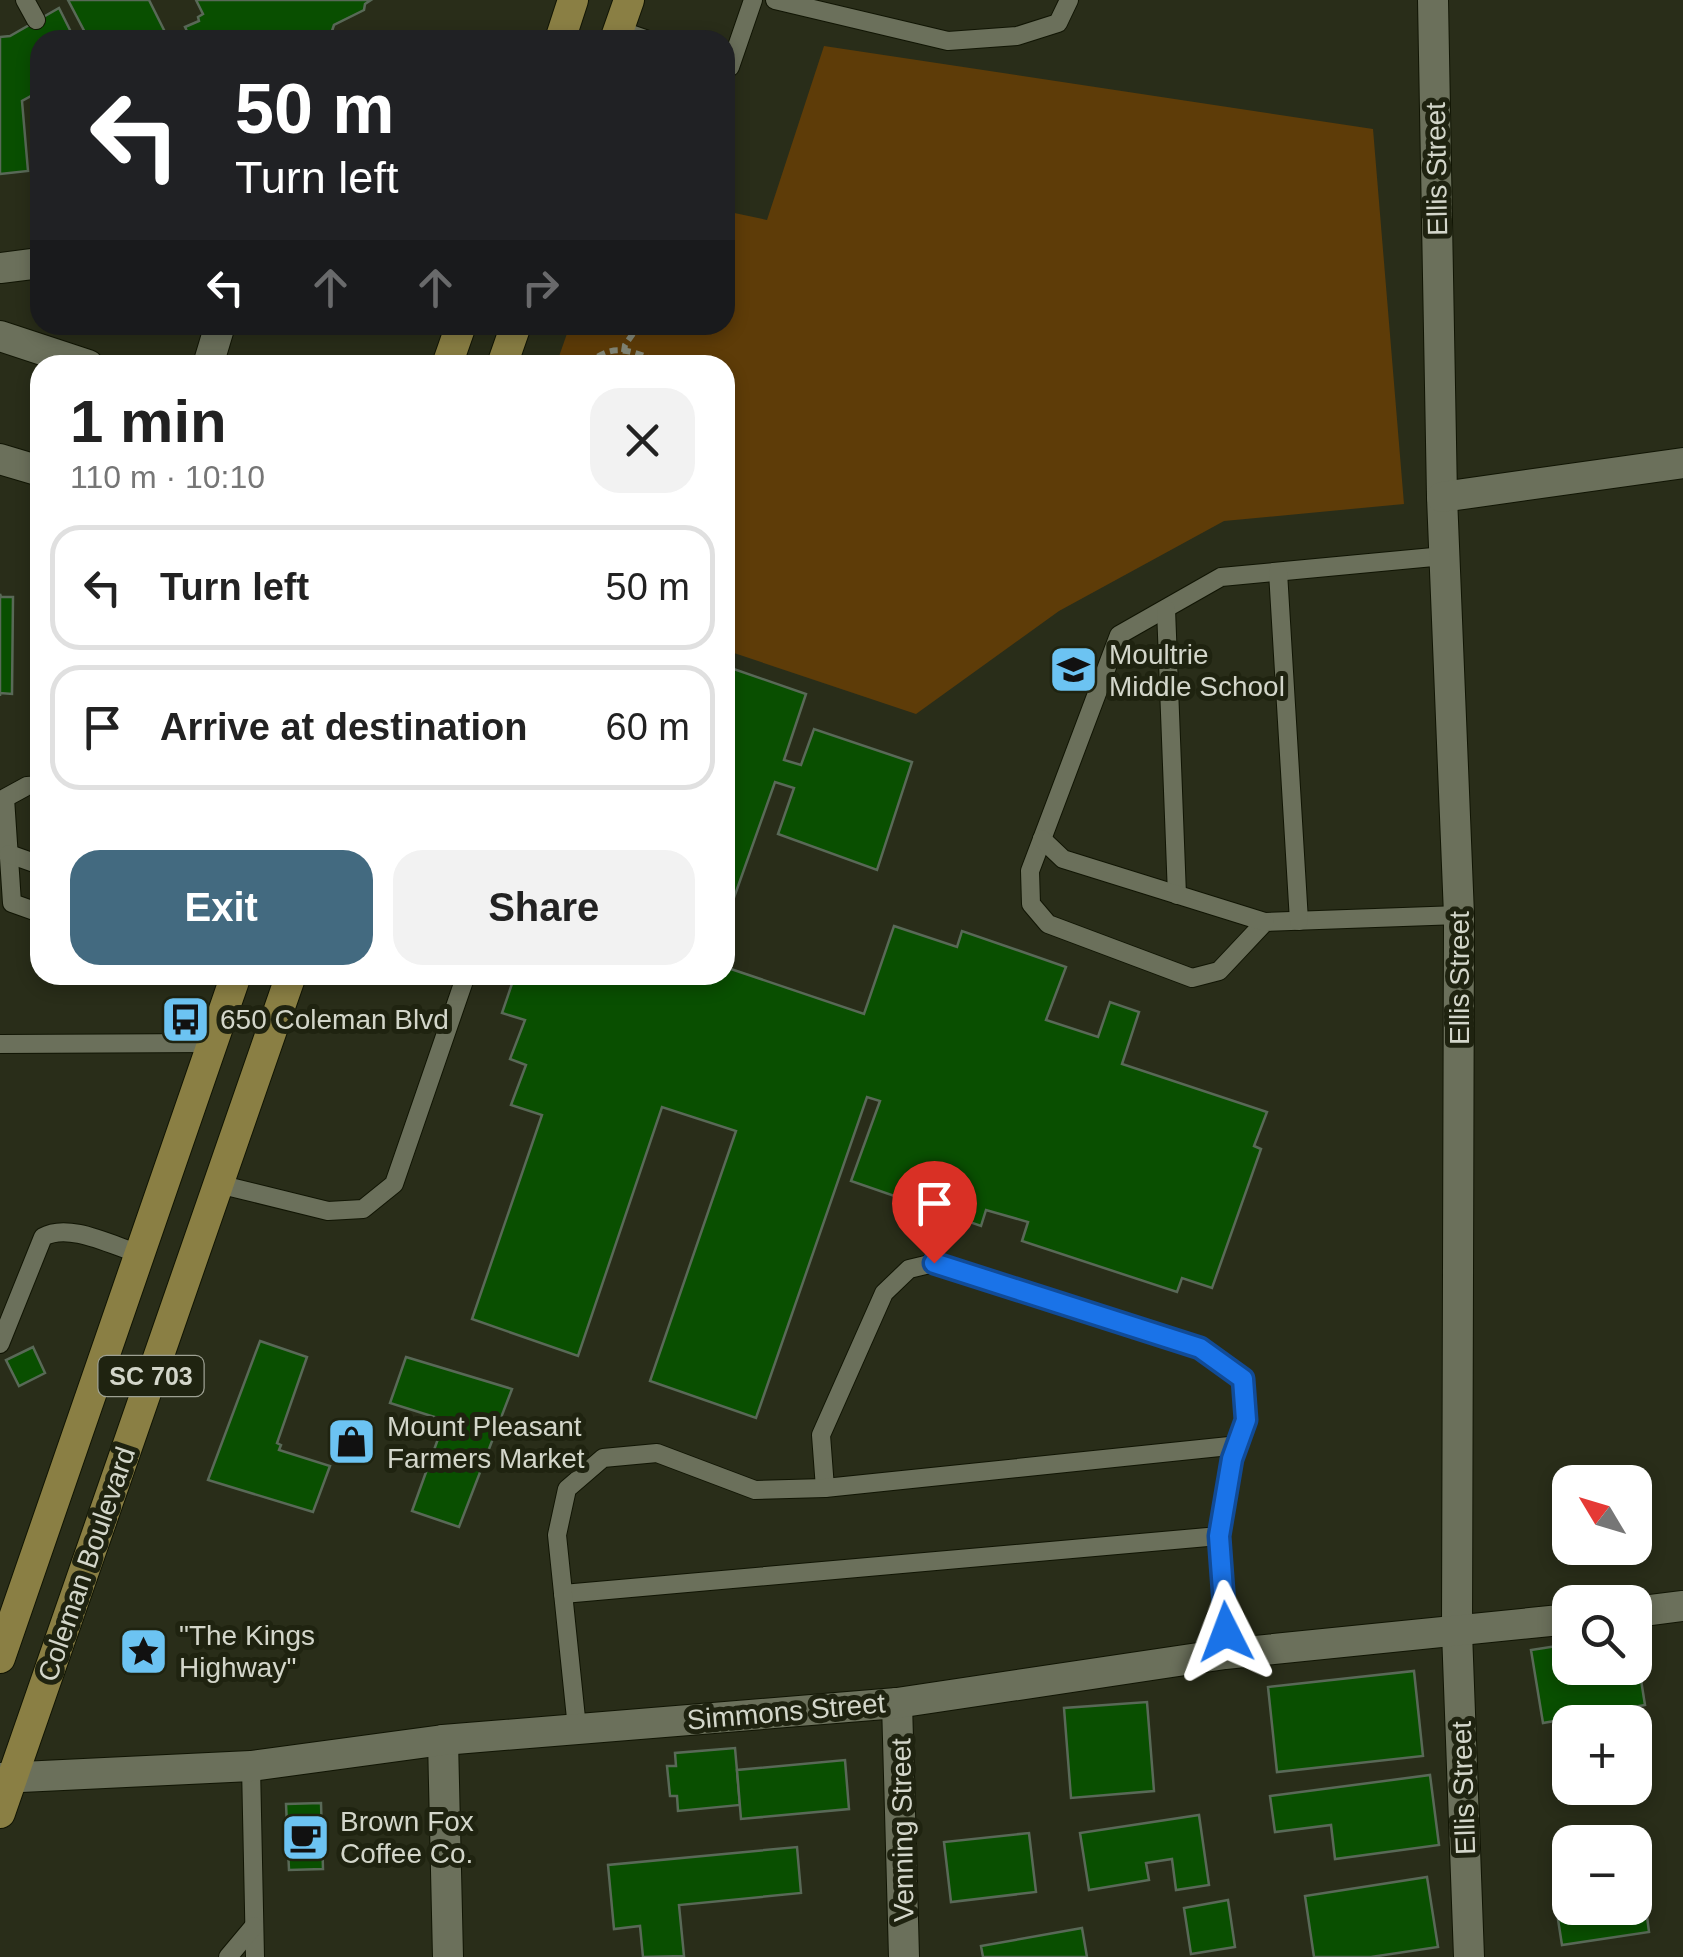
<!DOCTYPE html>
<meta charset="utf-8">
<style>
body{margin:0;font-family:Helvetica,sans-serif;background:#f2f2f2;color:#222;height:100vh;display:flex;flex-direction:column;font-size:38px;white-space:nowrap}
*{box-sizing:border-box;margin:0}
p{font-size:32px;color:#767676}
.icon{flex:none;width:55px;height:55px;fill:none;stroke:currentColor;stroke-width:2;stroke-linecap:round;stroke-linejoin:round}
.map{position:relative;flex:1;overflow:hidden}
.drawer{position:absolute;left:30px;top:355px;width:705px;height:630px;display:flex;flex-direction:column;background:#fff;border-radius:30px;box-shadow:0 5px 15px #0003}
.drawer>*{flex:none}
.guide{position:absolute;left:30px;top:30px;width:705px;height:305px;border-radius:30px;box-shadow:0 5px 15px #0003;background:#202124;color:#fff;overflow:hidden}
.needle{width:65px;rotate:308deg}
.controls{position:absolute;left:1552px;top:1465px;display:grid;gap:20px}
.controls a{display:grid;place-items:center;width:100px;height:100px;border-radius:20px;background:#fff;box-shadow:0 5px 15px #0003;font-size:50px}
.pin{position:absolute;display:grid;place-items:center;width:85px;height:85px;color:#fff;margin:-102px -42px;border-radius:50% 50% 50% 0;rotate:-45deg;box-shadow:0 0 10px #0007}
.pin .icon{rotate:45deg}
.me{position:absolute;width:110px;margin:-55px;rotate:357deg;stroke-linejoin:round;filter:drop-shadow(0 0 8px #0008)}
.turn{display:flex;align-items:center;gap:35px;height:210px;padding:0 40px;font-size:45px}
.turn .icon{width:130px;height:130px;stroke-width:2.5}
.turn b{display:block;font-size:70px;line-height:85px}
.lanes{display:flex;align-items:center;height:95px;padding:0 40px;background:#0003;justify-content:center;gap:50px;direction:ltr}
.lanes .off{opacity:.35}
.round{display:grid;place-items:center;flex:none;width:105px;height:105px;border-radius:30px;background:#f2f2f2}
.overview{display:flex;align-items:center;justify-content:space-between;height:170px;padding:0 40px}
h1{font-size:60px;font-weight:700;line-height:75px}
.primary-button{display:flex;gap:20px;margin-top:auto;padding:20px 40px}
.primary-button a{flex:1;height:115px;border-radius:30px;background:#436a80;color:#fff;font-size:40px;font-weight:700;line-height:115px;text-align:center}
.primary-button a+a{background:#f2f2f2;color:#222}
ul{padding:0;list-style:none}
li{display:flex;align-items:center;gap:30px;height:125px;margin:0 20px 15px;padding:0 20px;border:5px solid #e0e0e0;border-radius:30px}
li div{flex:1}
li b{display:block;font-size:38px}
li em{font-style:normal}
.map>svg:first-child{display:block}
</style>
<div class="map">
<svg width="1683" height="1957" viewBox="0 0 1683 1957">
<rect width="100%" height="100%" fill="#292d19"/>
<path fill="#5e3c08" d="M824 46 1373 129 1404 504 1224 521 1059 611 916 714 725 650V365H556L570 325H725V211L767 220Z"/>
<g fill="#094f00" stroke="#596957" stroke-width="2.5">
<path d="M68 0H149L169 40H89Z"/>
<path d="M196 0H371L365 4 364 10 334 25 329 40H191L185 27 199 21 198 17 203 14Z"/>
<path d="M59 8 75 40H40V91L22 101 28 171 0 174V37L10 36Z"/>
<path d="M0 594 1 597H13L12 694 0 693V696Z"/>
<path d="M725 666 806 694 784 760 801 765 814 729 912 762 877 870 778 834 794 788 775 782 725 923Z"/>
<path d="M894 926 957 947 962 931 1066 967 1046 1020 1098 1037 1110 1002 1139 1012 1122 1064 1267 1112 1254 1146 1261 1149 1212 1288 1182 1278 1177 1292 1022 1241 1028 1222 986 1210 981 1226 851 1181 880 1101 867 1097 756 1418 650 1381 736 1131 662 1107 578 1356 472 1319 542 1115 511 1105 526 1065 510 1059 525 1020 502 1013 515 975H725V967L864 1014Z"/>
<path d="M260 1341 307 1357 277 1443 281 1445 279 1450 330 1466 313 1512 208 1480Z"/>
<path d="M33 1347 45 1373 19 1386 6 1360Z"/>
<path d="M406 1357 512 1389 459 1527 412 1511 443 1425 439 1423 441 1419 390 1403Z"/>
<path d="M1635 1642 1645 1705 1543 1723 1531 1650 1570 1644V1668H1635Z"/>
<path d="M1414 1671 1423 1756 1277 1772 1268 1687Z"/>
<path d="M1147 1702 1154 1791 1071 1798 1064 1708Z"/>
<path d="M735 1748 740 1805 678 1811 677 1796H670L667 1766H676L675 1753Z"/>
<path d="M845 1760 849 1809 741 1819 737 1770Z"/>
<path d="M1430 1775 1439 1845 1335 1859 1331 1825 1275 1832 1270 1796Z"/>
<path d="M321 1803 323 1869 289 1870 286 1804Z"/>
<path d="M1199 1815 1209 1885 1176 1890 1172 1859 1146 1863 1149 1880 1089 1890 1080 1833Z"/>
<path d="M1029 1833 1036 1892 951 1902 944 1842Z"/>
<path d="M797 1847 801 1893 679 1905 684 1956 643 1957 640 1926 614 1929 608 1865Z"/>
<path d="M1427 1877 1438 1947 1371 1957H1314L1305 1896Z"/>
<path d="M1643 1885 1649 1932 1562 1945 1557 1913 1575 1911V1908H1635V1886Z"/>
<path d="M1228 1900 1235 1947 1191 1954 1184 1908Z"/>
<path d="M1082 1928 1087 1957H983L981 1946Z"/>
</g>
<g fill="none" stroke-linecap="round" stroke-linejoin="round">
<defs>
<g id="service">
<path d="M25 0 36 20"/>
<path d="M775 0 948 41 1017 36 1058 23 1069 0"/>
<path d="M619 30 648 40"/>
<path d="M725 66 730 67 753 0"/>
<path d="M1444 556 1221 577 1119 635 1030 871 1031 904 1048 924 1192 978 1219 971 1265 922 1459 915"/>
<path d="M1278 572 1299 921"/>
<path d="M1166 609 1177 895"/>
<path d="M40 785 27 786 5 798 12 903 40 913"/>
<path d="M1042 839 1063 859 1265 922"/>
<path d="M9 854 40 865"/>
<path d="M0 1044 213 1043"/>
<path d="M218 1184 328 1211 363 1209 394 1184 466 975"/>
<path d="M0 1344 43 1237C69 1222 113 1246 140 1254"/>
<path d="M825 1488 821 1435 884 1293 909 1269 934 1263 1200 1349 1243 1379 1247 1420 1232 1459 1219 1536 1227 1609 1225 1654"/>
<path d="M563 1594 1219 1536"/>
<path d="M577 1728 557 1535 567 1489 603 1458 657 1453 755 1490 825 1488 1239 1445"/>
<path d="M251 1766 255 1957"/>
<path d="M228 1957 254 1926"/>
</g>
<g id="minor">
<path d="M1433 0 1442 497 1459 915 1457 1632 1469 1957"/>
<path d="M0 268 40 263"/>
<path d="M0 336 88 365"/>
<path d="M208 365 220 325"/>
<path d="M0 459 40 471"/>
<path d="M1442 497 1683 463"/>
<path d="M1635 1612 1683 1606"/>
<path d="M897 1703 904 1957"/>
<path d="M443 1740 448 1957"/>
<path d="M0 1778 251 1766 443 1740 897 1703 1225 1654 1570 1619"/>
</g>
<g id="primary">
<path d="M560 40 573 0"/>
<path d="M615 40 629 0"/>
<path d="M447 365 461 325"/>
<path d="M502 365 516 325"/>
<path d="M0 1658 236 975"/>
<path d="M0 1813 291 975"/>
</g>
</defs>
<use href="#service" stroke="#111504" stroke-width="20"/>
<use href="#minor" stroke="#111504" stroke-width="32"/>
<use href="#primary" stroke="#111504" stroke-width="32"/>
<g stroke="#838777" stroke-width="6" stroke-dasharray="8 5" stroke-linecap="butt">
<path d="M588 365C613 339 637 353 665 365"/>
<path d="M622 365 625 345 639 325"/>
</g>
<use href="#service" stroke="#6b705b" stroke-width="18"/>
<use href="#minor" stroke="#6b705b" stroke-width="30"/>
<use href="#primary" stroke="#8a7f44" stroke-width="30"/>
</g>
<g fill="none" stroke-linecap="round" stroke-linejoin="round">
<defs>
<path id="route" d="M934 1263 1200 1348 1243 1379 1246 1420 1232 1459 1219 1536 1226 1632"/>
</defs>
<use href="#route" stroke="#114b97" stroke-width="25"/>
<use href="#route" stroke="#1a73e8" stroke-width="18"/>
</g>
<defs>
<symbol id="school-square" viewBox="-11 -11 22 22"><rect x="-9" y="-9" width="18" height="18" rx="4" fill="#6cc3f2" stroke="#1f2310"/><path d="M0-5L7-2L0 1L-7-2ZM-4 1L0 2.5L4 1V4Q0 6-4 4Z" fill="#111"/></symbol>
<symbol id="bus-square" viewBox="-11 -11 22 22"><rect x="-9" y="-9" width="18" height="18" rx="4" fill="#6cc3f2" stroke="#1f2310"/><path d="M-5-6H5V4H4V6H2V4H-2V6H-4V4H-5ZM-3.5-4V0h7V-4ZM-3.5 1.2v1.5H-2V1.2ZM2 1.2v1.5H3.5V1.2Z" fill="#111"/></symbol>
<symbol id="shop-square" viewBox="-11 -11 22 22"><rect x="-9" y="-9" width="18" height="18" rx="4" fill="#6cc3f2" stroke="#1f2310"/><path d="M-5-2.5h2.3a2.7 3.5 0 0 1 5.4 0H5L5.5 6h-11ZM-1.5-2.5h3a1.5 2.3 0 0 0-3 0Z" fill="#111"/></symbol>
<symbol id="sight-square" viewBox="-11 -11 22 22"><rect x="-9" y="-9" width="18" height="18" rx="4" fill="#6cc3f2" stroke="#1f2310"/><path d="M0-6L1.8-2.2L6-1.7L2.9 1.2L3.7 5.4L0 3.3L-3.7 5.4L-2.9 1.2L-6-1.7L-1.8-2.2Z" fill="#111"/></symbol>
<symbol id="cafe-square" viewBox="-11 -11 22 22"><rect x="-9" y="-9" width="18" height="18" rx="4" fill="#6cc3f2" stroke="#1f2310"/><path d="M-5.5-4.5H6V0H3Q3 3.5 0 3.5H-2.5Q-5.5 3.5-5.5 0ZM3-3.2v2h1.7v-2ZM-6 4.5H4V6H-6Z" fill="#111"/></symbol>
</defs>
<g fill-rule="evenodd">
<use href="#school-square" x="1046" y="642" width="55" height="55"/>
<use href="#bus-square" x="158" y="992" width="55" height="55"/>
<use href="#shop-square" x="324" y="1414" width="55" height="55"/>
<use href="#sight-square" x="116" y="1624" width="55" height="55"/>
<use href="#cafe-square" x="278" y="1810" width="55" height="55"/>
</g>
<g text-anchor="middle" stroke-width="10" stroke-linejoin="round" paint-order="stroke">
<rect fill="#1f2310" stroke="#9da092" stroke-width="2.5" x="98.5" y="1356" width="105" height="40" rx="8"/>
<g font-size="25" font-weight="bold" fill="#d3d6ca">
<text x="151" y="1385">SC 703</text>
</g>
<g font-size="28" fill="#d3d6ca" stroke="#1f2310">
<text transform="translate(1436 169) rotate(-91)" y="10">Ellis Street</text>
<text transform="translate(1459 978) rotate(-90)" y="10">Ellis Street</text>
<text transform="translate(86 1564) rotate(-71)" y="10">Coleman Boulevard</text>
<text transform="translate(786 1711) rotate(-5)" y="10">Simmons Street</text>
<text transform="translate(1463 1788) rotate(-92)" y="10">Ellis Street</text>
<text transform="translate(902 1830) rotate(-91)" y="10">Venning Street</text>
</g>
<g font-size="28" fill="#d3d6ca" stroke="#1f2310" text-anchor="start">
<text x="1109" y="664">Moultrie<tspan x="1109" dy="32">Middle School</tspan></text>
<text x="220" y="1029">650 Coleman Blvd</text>
<text x="387" y="1436">Mount Pleasant<tspan x="387" dy="32">Farmers Market</tspan></text>
<text x="179" y="1645">"The Kings<tspan x="179" dy="32">Highway"</tspan></text>
<text x="340" y="1831">Brown Fox<tspan x="340" dy="32">Coffee Co.</tspan></text>
</g>
</g>
</svg>
<div class="controls">
<a><svg class="needle" viewBox="-14 -14 28 28"><path d="M0-13l5 13h-10z" fill="#e53935"/><path d="M0 13l5-13h-10z" fill="#767676"/></svg></a>
<a><svg class="icon" aria-label="search" viewBox="0 0 24 24"><circle cx="10" cy="10" r="6"/><path d="M15 15l6 6"/></svg></a>
<a>+</a>
<a>−</a>
</div>
<div class="pin" style="left:934px;top:1263px;background:#d93025"><svg class="icon" aria-label="arrive" viewBox="0 0 24 24"><path d="M6 21V4h12l-3 4 3 4H6"/></svg></div>
<svg class="me" style="left:1226px;top:1632px" viewBox="-20 -20 40 40"><path d="M0-17L14 15 0 8-14 15z" fill="#1a73e8" stroke="#fff" stroke-width="4"/></svg>
<div class="guide">
<div class="turn"><svg class="icon" aria-label="left" viewBox="0 0 24 24"><path d="M17 20v-9H6M10 6l-5 5 5 5"/></svg><div><b>50 m</b>Turn left</div></div>
<div class="lanes"><svg class="icon" aria-label="left" viewBox="0 0 24 24"><path d="M17 20v-9H6M10 6l-5 5 5 5"/></svg><svg class="icon off" aria-label="ahead" viewBox="0 0 24 24"><path d="M12 20V5M6 11l6-6 6 6"/></svg><svg class="icon off" aria-label="ahead" viewBox="0 0 24 24"><path d="M12 20V5M6 11l6-6 6 6"/></svg><svg class="icon off" aria-label="right" viewBox="0 0 24 24"><path d="M7 20v-9h11M14 6l5 5-5 5"/></svg></div>
</div>
<section class="drawer">
<div class="overview"><div><h1>1 min</h1><p>110 m · 10:10</p></div><a class="round"><svg class="icon" aria-label="close" viewBox="0 0 24 24"><path d="M6 6l12 12M18 6L6 18"/></svg></a></div>
<ul>
<li><svg class="icon" aria-label="left" viewBox="0 0 24 24"><path d="M17 20v-9H6M10 6l-5 5 5 5"/></svg><div><b>Turn left</b></div><em>50 m</em></li>
<li><svg class="icon" aria-label="arrive" viewBox="0 0 24 24"><path d="M6 21V4h12l-3 4 3 4H6"/></svg><div><b>Arrive at destination</b></div><em>60 m</em></li>
</ul>
<div class="primary-button"><a>Exit</a><a>Share</a></div>
</section>
</div>
